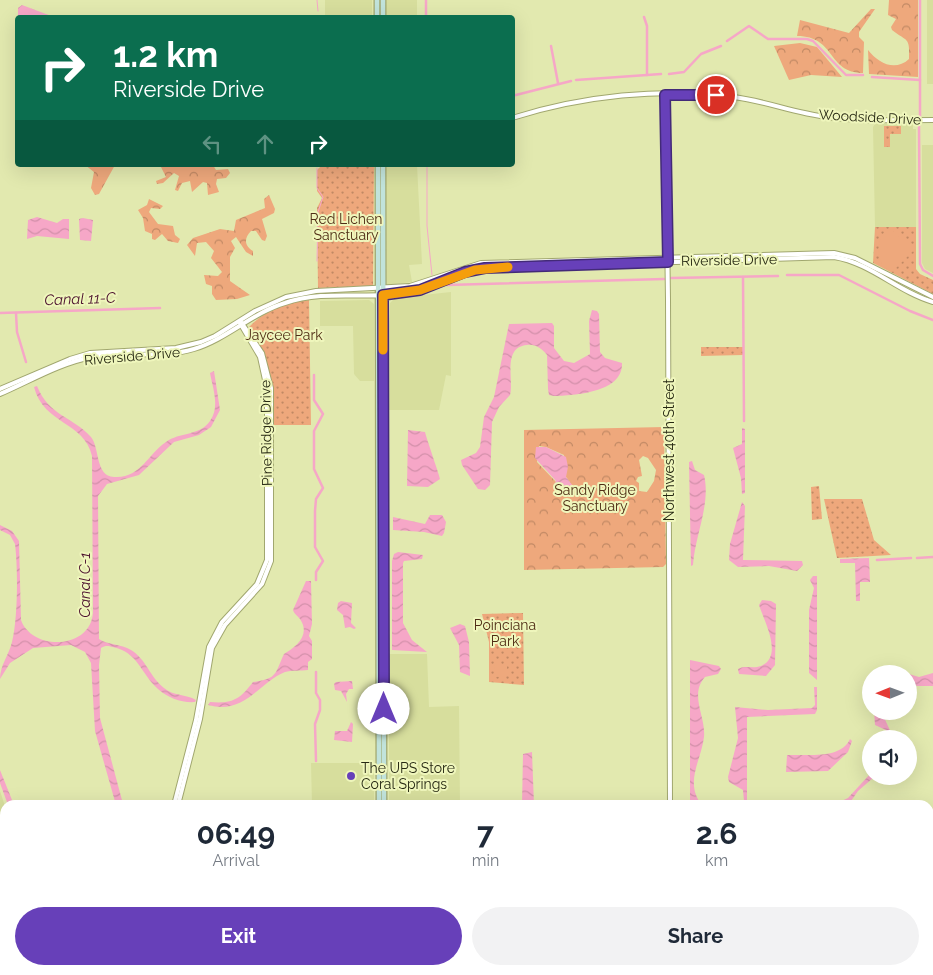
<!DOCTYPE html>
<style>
body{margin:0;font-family:Raleway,sans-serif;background:#f2f2f3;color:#1f2937;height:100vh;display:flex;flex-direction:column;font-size:19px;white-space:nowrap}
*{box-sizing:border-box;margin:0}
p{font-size:16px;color:#747a83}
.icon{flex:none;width:28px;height:28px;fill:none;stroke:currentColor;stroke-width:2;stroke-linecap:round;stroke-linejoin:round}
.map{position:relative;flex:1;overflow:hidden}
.drawer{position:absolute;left:0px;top:800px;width:934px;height:175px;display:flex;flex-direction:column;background:#fff;border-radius:15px 15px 0 0;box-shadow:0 5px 20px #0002}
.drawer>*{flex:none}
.hud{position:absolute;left:15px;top:15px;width:500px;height:152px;border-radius:5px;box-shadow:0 5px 20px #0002;background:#0b6e4f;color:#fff;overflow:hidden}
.needle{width:32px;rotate:269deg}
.tools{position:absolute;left:862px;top:665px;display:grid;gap:10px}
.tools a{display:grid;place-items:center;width:55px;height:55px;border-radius:50%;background:#fff;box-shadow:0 5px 20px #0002;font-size:25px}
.pin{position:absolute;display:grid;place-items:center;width:42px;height:42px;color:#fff;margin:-21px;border:2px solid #fff;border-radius:50%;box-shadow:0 1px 5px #0007}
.me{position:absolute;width:55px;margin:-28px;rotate:0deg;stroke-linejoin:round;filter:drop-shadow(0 0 4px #0008)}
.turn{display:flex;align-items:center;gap:18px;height:105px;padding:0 15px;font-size:22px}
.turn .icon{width:65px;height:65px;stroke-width:2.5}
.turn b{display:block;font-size:35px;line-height:42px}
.lanes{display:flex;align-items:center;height:48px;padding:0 15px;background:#0003;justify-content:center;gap:25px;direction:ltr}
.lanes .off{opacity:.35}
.eta{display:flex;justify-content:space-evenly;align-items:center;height:85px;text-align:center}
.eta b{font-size:30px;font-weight:700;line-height:35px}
.button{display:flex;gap:10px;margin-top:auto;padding:10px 15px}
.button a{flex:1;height:58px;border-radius:30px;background:#6740b9;color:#fff;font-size:20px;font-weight:700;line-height:58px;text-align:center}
.button a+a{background:#f2f2f3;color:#1f2937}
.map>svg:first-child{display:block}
</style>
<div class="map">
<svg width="933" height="975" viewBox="0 0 933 975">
<defs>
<pattern id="grass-dots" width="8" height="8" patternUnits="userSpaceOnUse" patternTransform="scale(1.25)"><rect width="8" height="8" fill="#eea87c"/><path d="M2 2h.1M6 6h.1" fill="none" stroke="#c18964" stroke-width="1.8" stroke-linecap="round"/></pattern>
<pattern id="forest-crowns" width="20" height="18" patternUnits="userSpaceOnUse" patternTransform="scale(1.25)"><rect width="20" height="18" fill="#eea87c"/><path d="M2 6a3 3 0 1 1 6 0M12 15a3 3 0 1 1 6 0" fill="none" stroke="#c18964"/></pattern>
<pattern id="water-waves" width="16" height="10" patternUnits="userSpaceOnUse" patternTransform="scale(1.25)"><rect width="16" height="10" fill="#f6a7c7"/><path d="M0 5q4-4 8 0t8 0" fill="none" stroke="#d390aa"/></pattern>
</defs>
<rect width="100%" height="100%" fill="#e2e9af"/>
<g fill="#d7de9d">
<rect x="325" y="0" width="47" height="17"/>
<rect x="386" y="0" width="31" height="17"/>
<rect x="927" y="0" width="6" height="84"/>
<path d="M875 124H913V129H916V227H875L873 127Z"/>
<path d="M922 145H933V273L925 269 922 263Z"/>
<path d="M386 165H417L422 264 409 265 412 282 387 285Z"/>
<path d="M451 292V376L446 375 439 410H388L387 366 390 303 395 298Z"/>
<path d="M369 300 374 304V381H360L354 374 353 326H320V301Z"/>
<path d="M389 654H427L429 707 459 706 460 805H389Z"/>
<path d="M311 763H374V805H312Z"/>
<path d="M0 791 5 806V841L0 843Z"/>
<rect x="929" y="855" width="4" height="79"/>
<path d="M5 859V970H22V975H0V861Z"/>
</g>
<g fill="url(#grass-dots)">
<path d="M884 126H901V134H890V147H884Z"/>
<path d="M322 165H374L373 286 318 288 317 208 322 198 317 191V170Z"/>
<path d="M875 227H916V269L920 274 933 280V294L873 263Z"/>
<path d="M309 300 311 425H274C273 381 272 365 249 327 264 311 287 302 309 300Z"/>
<path d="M701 347H743V355L701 356Z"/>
<path d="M819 486 822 519 812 520 811 487Z"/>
<path d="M824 499H862L874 540 891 555 837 558Z"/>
<path d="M523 613 524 685 489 682V642L482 614Z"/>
</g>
<g fill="url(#forest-crowns)" fill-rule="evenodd">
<path d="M889 0H918V77L869 74 868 50C878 63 895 72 909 59 910 36 907 42 892 30L891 27 896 19 888 15Z"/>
<path d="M871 9H875L859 32V37L864 42 863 73C827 73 836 36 797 36L800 20 849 33Z"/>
<path d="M800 43 817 47 842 77 811 75 789 80 774 46Z"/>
<path d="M85 165H115L99 194 95 195 91 188 94 172Z"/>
<path d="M160 165H213L216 170 228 169 230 173 226 178 217 179 216 184 219 192 208 195 207 183 203 182 192 192 190 181 182 183 178 191 175 190 179 176 174 173 163 183 157 184 156 181 166 177Z"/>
<path d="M269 195 275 209 274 213 262 219 267 236 265 241 262 240 256 231H251C244 238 244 246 253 251V256L246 252 236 237 231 241 235 248 230 257V281L250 295 237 299 216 300 212 294V286L206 284 204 275 218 276 222 272 211 258 214 251 206 242 197 243 195 256 187 245 193 238 220 229 234 231 236 220 265 208 264 199Z"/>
<path d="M149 199 163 206 160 209 151 208 149 212 158 224 173 226 175 235 180 239 178 243 168 241 162 234 155 240 152 239V234L145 231 143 218 138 210 147 205Z"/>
<path d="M664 427 666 564 663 567 524 570V430ZM539 446 546 447 564 455 566 477 570 482H556L537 462ZM643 456 648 458 656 470 654 481 647 492 639 491V483L636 481 638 477 642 476 639 460Z"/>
</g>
<g fill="#eea87c">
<path d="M891 229 914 250 892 272 882 266 878 252 881 235Z"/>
<path d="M494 664H507V676L495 677Z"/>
</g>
<g fill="url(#water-waves)">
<path d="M22 5 54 17H18V8Z"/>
<path d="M37 217 57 223 63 219H69V239L37 236 27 239 28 220Z"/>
<path d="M83 218 93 220 91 241 80 240 79 219Z"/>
<path d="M592 310 597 311 599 314 600 352 605 358 622 363C623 393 574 395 554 396L549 395 548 389 547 355C542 349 536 344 527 345 502 347 514 380 510 395L499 407 492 422 490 485 485 490 478 489 462 465 461 460 476 453 480 447 484 417 494 397 509 324 552 323 554 326V348L564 361 574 363 590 354 589 321Z"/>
<path d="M214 371 220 410 211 427 199 435 174 442 139 475 107 484 98 496 99 639C108 645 121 644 131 650 146 659 150 677 164 688 173 696 186 694 196 700L195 702C182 703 168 698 158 689 141 674 138 652 113 647 108 646 106 645 101 648L99 665 100 718 123 804 116 805 95 731 91 663 85 652 71 645 33 648 10 663 0 679C0 665 9 655 12 642 18 618 18 568 15 544L10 535 0 530V525L12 531 19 541 21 620C32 651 90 650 93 613L92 456C84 421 44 425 34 387L37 386C49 416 72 416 91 437 100 448 95 476 114 477 140 479 148 454 166 442 179 432 200 436 210 421 220 407 213 389 210 373Z"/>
<path d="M742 428 745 429V493L742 494 741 478 733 448 742 444Z"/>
<path d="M408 430 425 432C427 440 440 477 440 479L428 487 407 486Z"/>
<path d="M536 447H546L566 457 568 467 566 477 573 486 570 491H563L554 485 556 481 535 458Z"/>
<path d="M692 461 695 470 704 475C711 504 695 535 693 565L691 566 689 462Z"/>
<path d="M742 502 745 506 743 560 802 561 803 565 797 571 769 566 738 567 729 560 730 544Z"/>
<path d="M430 515H442L446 522 444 533 442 536 424 532 393 530V517L425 524Z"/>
<path d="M398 552 423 555 422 559 404 561 403 563V623L412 640 427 652 392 650V561L394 554Z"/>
<path d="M869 558 870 582H860V601H856L855 563H840V559Z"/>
<path d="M813 576H817V680L809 673V610L814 588 810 580Z"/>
<path d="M306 581H311L312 624 309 636 312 641V659L308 662V670C301 671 291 670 285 672 258 683 245 715 208 705L210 702C233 704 240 699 253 682 278 679 275 673 284 654 296 647 311 635 300 619 297 615 294 614 293 610Z"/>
<path d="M762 600 771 601 776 604 775 665 766 676 739 674 738 669C745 665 753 669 761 666 784 656 764 621 759 605Z"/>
<path d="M341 601 352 603 351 623 356 628 354 629 350 627 345 628 343 615 337 610 338 603Z"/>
<path d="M460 624 465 626 469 642 470 676 460 672 459 645 450 628Z"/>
<path d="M690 660 719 666 721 669 718 674 705 677C689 695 706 716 704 737 701 761 684 783 702 805H690Z"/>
<path d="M933 673V686H917L909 681V674L919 677Z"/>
<path d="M352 681 353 689H349L346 694 347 702 341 691 335 690 334 684 336 682Z"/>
<path d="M814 687H817V710L815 714 747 717V801H744L743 790 729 782 728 777 738 738 735 707 768 710 812 708 815 705Z"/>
<path d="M874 711H881L894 739H885L886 730 875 725Z"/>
<path d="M351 722 353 724 352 742 334 740 335 731H347Z"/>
<path d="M850 739 852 741 848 752 828 771 786 772 787 755C805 754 841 760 850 739Z"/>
<path d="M532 752 534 805H522L523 754Z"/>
<path d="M0 770 14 805H8L0 783Z"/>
<path d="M871 773 873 778 858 791 849 804 833 805 848 798Z"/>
</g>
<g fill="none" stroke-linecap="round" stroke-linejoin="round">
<g stroke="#f6a7c7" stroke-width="1">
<path d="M317 0 318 11"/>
<path d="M427 165V226L432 275"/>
<path d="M317 168V188L323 197 318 212 317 261"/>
</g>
<g stroke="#f6a7c7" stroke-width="2.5">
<path d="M426 0V18"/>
<path d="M644 17 647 26V75"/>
<path d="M727 41 749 26 768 39H807L813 41 846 75H863"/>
<path d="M551 46 558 83"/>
<path d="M669 74 684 72 701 54 721 46"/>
<path d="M872 77 920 80"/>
<path d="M576 80 661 74"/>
<path d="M512 96 571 81"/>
<path d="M920 116V0"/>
<path d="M919 125 920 264 923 270 933 276"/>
<path d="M787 275H839L910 311 933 320"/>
<path d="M743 277 744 421"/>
<path d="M671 278 778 276"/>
<path d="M447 285 664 279"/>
<path d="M0 313 160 308"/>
<path d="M16 313 17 332 26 362"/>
<path d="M314 375V400L323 414 314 431V469L323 488 316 499 315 511V547L323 561 316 572V580"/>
<path d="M917 558 933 557"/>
<path d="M877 560 911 558"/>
<path d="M316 672V693L320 700V710L315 724 316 761"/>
<path d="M929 937 933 936"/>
<path d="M747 970V975"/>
<path d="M422 975 423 970"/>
<path d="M822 975 829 970"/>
</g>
<defs>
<g id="tertiary">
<path d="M665 95 668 299 670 805"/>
<path d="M512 118C581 96 662 87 734 97 765 101 795 113 827 117 862 122 898 120 933 120"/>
<path d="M0 389 70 359 90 353 176 348 201 342 215 336 255 311 286 297 316 291 410 286 481 263 834 253 855 258 933 297"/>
<path d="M0 394C30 381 60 363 92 357 125 351 161 359 194 349 227 339 252 313 285 303 325 289 369 300 410 293 436 288 459 272 485 268L834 257C871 263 898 292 933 302"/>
<path d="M174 805 196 720 209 647 222 622 257 584 267 560V389L260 357 240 323"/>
<path d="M178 805 200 719 212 648 225 625 262 584 271 561V388L262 353 241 322"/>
</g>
<g id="secondary">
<path d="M377 0V18"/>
<path d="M383 0V18"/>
<path d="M378 165 379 805"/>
<path d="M383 165 384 805"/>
<path d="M380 975V970"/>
<path d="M384 975 385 970"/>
</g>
<g id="primary">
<path d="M929 846H933"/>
<path d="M0 851 5 849"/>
<path d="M929 853 933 852"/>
<path d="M0 856 5 854"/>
</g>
</defs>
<use href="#tertiary" stroke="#a1a76f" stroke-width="6"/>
<use href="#secondary" stroke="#a1a76f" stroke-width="7"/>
<use href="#primary" stroke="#fff" stroke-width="8"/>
<use href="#tertiary" stroke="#fff" stroke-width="4"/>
<use href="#secondary" stroke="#c1e3db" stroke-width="4.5"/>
<use href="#primary" stroke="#83c7b6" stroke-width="5.5"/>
</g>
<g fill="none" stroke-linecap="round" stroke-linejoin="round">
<defs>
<path id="route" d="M384 709 383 295 420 290 465 272 485 268 668 262 665 95H716"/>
</defs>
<use href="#route" stroke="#432a78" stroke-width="12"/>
<use href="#route" stroke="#6740b9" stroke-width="9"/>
<path stroke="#f59e0b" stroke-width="9" d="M383 350V295L420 290 475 270 508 267"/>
</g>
<circle fill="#6740b9" stroke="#eff6bc" stroke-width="2" cx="351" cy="776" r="5"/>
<g text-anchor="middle" stroke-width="4" stroke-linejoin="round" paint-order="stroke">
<g font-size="14" fill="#272913" stroke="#eff6bc">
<text transform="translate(870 117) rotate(3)" y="5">Woodside Drive</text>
<text transform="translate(729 260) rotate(-1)" y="5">Riverside Drive</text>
<text transform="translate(132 356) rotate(-5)" y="5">Riverside Drive</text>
<text transform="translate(266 433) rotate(-91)" y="5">Pine Ridge Drive</text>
<text transform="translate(669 450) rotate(-90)" y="5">Northwest 40th Street</text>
</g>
<g font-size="14" fill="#4f2d15" stroke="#eff6bc">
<text x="346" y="224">Red Lichen<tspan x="346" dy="16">Sanctuary</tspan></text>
<text x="284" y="340">Jaycee Park</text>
<text x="595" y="495">Sandy Ridge<tspan x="595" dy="16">Sanctuary</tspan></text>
<text x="505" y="630">Poinciana<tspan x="505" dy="16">Park</tspan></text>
</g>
<g font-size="14" fill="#272913" stroke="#eff6bc" text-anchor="start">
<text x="361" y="773">The UPS Store<tspan x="361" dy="16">Coral Springs</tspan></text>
</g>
<g font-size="15" font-style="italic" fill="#4a0f2d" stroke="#eff6bc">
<text transform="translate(80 299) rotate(-2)" y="5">Canal 11-C</text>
<text transform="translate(85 585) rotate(-90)" y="5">Canal C-1</text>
</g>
</g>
</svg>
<div class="tools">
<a><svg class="needle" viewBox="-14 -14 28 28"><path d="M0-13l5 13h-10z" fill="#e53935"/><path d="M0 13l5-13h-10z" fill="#747a83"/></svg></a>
<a><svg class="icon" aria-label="sound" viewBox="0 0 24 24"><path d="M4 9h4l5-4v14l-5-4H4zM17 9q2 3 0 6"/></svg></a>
</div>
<div class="pin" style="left:716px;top:95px;background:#d93025"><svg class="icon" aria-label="arrive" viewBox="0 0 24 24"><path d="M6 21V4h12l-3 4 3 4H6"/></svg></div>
<svg class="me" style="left:384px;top:709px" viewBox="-20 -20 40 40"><circle r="19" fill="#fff"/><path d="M0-13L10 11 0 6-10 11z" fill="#6740b9"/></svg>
<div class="hud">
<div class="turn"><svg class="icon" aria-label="right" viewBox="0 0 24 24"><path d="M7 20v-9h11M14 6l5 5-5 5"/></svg><div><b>1.2 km</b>Riverside Drive</div></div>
<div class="lanes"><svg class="icon off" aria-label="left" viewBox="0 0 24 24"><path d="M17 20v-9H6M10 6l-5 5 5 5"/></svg><svg class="icon off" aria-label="ahead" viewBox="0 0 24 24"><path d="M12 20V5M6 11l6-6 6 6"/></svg><svg class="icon" aria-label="right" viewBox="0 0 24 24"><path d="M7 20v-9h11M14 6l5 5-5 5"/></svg></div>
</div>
<section class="drawer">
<div class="eta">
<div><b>06:49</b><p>Arrival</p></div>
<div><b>7</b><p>min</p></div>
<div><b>2.6</b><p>km</p></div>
</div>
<div class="button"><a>Exit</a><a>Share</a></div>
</section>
</div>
